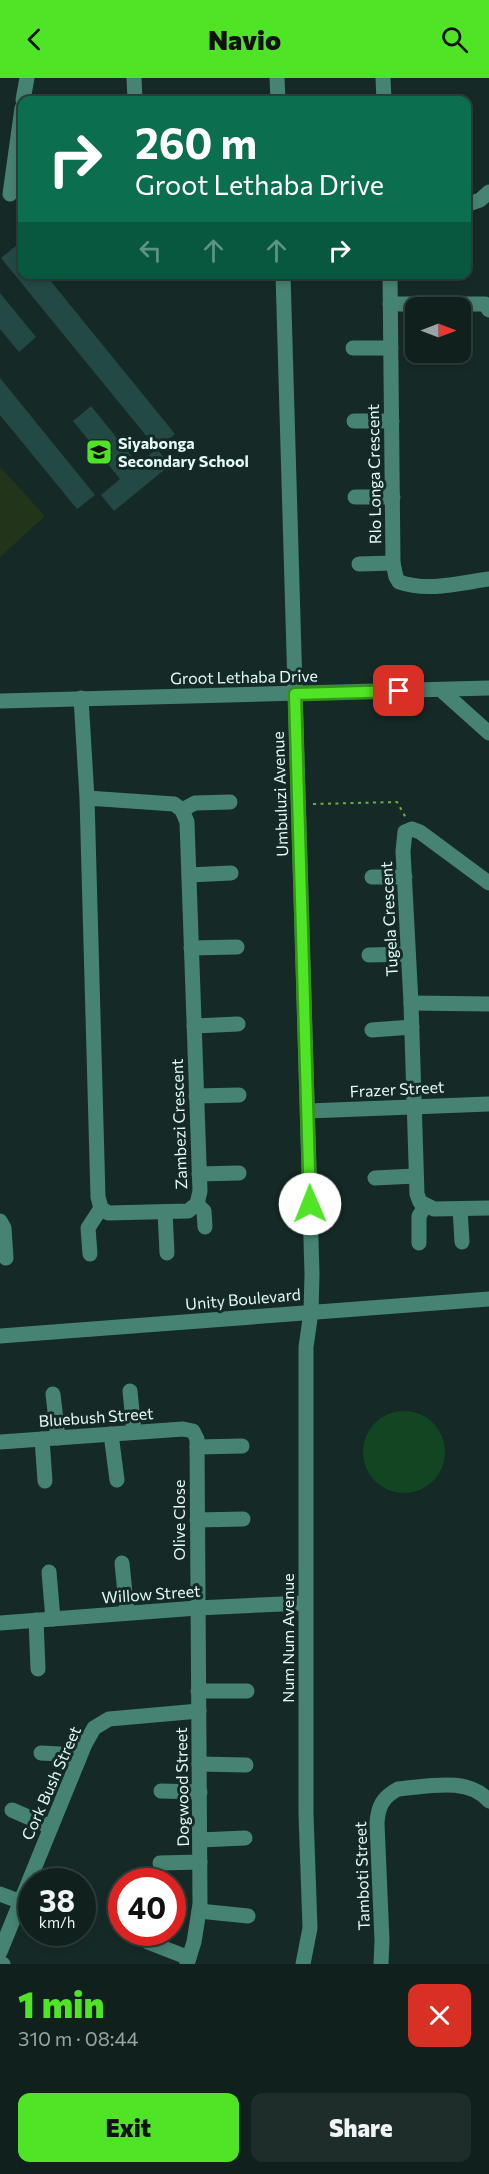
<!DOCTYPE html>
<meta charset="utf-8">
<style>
body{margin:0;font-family:Commissioner,sans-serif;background:#1e2d2a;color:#f1f3f6;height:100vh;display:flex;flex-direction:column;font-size:22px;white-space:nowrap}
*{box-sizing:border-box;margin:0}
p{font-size:20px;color:#9ca3a4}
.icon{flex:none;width:33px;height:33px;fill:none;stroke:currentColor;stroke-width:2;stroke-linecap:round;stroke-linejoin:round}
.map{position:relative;height:1886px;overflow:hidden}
.details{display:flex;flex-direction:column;background:#10201d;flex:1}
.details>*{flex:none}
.hud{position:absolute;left:18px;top:18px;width:453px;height:183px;border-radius:12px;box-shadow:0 3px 9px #0003,0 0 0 2px #303e3b;background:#0b6e4f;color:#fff;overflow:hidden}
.needle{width:39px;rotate:90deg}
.tools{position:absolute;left:405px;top:219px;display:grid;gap:12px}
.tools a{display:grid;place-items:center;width:66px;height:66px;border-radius:12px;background:#10201d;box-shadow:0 3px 9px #0003,0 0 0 2px #303e3b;font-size:30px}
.speed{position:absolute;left:18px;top:1790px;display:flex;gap:12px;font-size:30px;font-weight:700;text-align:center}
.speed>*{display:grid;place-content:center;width:78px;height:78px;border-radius:50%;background:#10201d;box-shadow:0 3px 9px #0003,0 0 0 2px #303e3b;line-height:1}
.speed small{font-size:15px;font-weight:400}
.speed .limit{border:9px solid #d22;background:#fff;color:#111}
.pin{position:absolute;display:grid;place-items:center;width:51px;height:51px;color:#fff;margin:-26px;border-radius:12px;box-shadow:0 3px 9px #0006}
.me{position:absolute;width:66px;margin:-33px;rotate:359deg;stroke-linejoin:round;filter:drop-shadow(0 0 4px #0008)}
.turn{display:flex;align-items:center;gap:21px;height:126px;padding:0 18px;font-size:27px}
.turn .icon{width:78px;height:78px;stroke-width:2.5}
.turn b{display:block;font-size:42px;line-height:51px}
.lanes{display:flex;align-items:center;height:57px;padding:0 18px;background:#0003;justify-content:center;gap:30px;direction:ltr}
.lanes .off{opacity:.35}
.round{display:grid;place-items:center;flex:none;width:63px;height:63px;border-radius:12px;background:#1e2d2a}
.head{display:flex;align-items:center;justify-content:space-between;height:102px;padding:0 18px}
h1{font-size:36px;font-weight:800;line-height:45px;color:#4fe425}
.cta{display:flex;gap:12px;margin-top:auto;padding:12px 18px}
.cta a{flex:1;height:69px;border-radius:12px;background:#4fe425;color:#111;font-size:24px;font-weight:800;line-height:69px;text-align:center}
.cta a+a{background:#1e2d2a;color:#f1f3f6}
header{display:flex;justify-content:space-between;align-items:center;height:78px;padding:0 18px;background:#4fe425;color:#111;font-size:27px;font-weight:800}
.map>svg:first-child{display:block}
</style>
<header><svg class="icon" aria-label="back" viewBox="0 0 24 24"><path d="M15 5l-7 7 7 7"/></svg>Navio<svg class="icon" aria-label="search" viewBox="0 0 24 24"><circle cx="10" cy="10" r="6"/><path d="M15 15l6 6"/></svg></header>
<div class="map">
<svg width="489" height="1886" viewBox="0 0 489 1886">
<rect width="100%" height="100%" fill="#152a27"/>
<path fill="#223419" d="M0 389 45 438 0 479Z"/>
<circle fill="#124623" cx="404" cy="1374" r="41"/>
<g fill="#234945">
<path d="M22 163V196H45L175 356 157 371 1 180Z"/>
<path d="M0 215 36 259 19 274 0 251Z"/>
<path d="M0 300 95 417 77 431 0 337Z"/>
<path d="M91 328 138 386 157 371 170 387 114 433 101 417 120 401 73 343Z"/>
</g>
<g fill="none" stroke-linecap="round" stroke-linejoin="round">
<path stroke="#6bb141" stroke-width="2" stroke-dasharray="3 4.5" stroke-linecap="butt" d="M313 726 397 724 406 740"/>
<g stroke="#468372" stroke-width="15">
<path d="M134 0 135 22"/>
<path d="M277 0 278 22"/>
<path d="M383 0 384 22"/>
<path d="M23 22 27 0"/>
<path d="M10 116 22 30"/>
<path d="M466 127 480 122 489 114"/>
<path d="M283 196 312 1196 311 1234 306 1269V1736L310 1850 303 1886"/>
<path d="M390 196 393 485 396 499 399 504C428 514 460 505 489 501"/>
<path d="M390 226H485L489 232"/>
<path d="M353 270H391"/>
<path d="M354 343H392"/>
<path d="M355 419H393"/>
<path d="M359 486 393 485"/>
<path d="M441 612 489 655"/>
<path d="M81 620 87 720 98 1119 101 1130 108 1135 188 1133 197 1126 200 1113 187 744 182 732 174 726 87 720"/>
<path d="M0 623 489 610"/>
<path d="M182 732 195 725 230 724"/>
<path d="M189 797 231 795"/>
<path d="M372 799H405"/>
<path d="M489 805 420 754 412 751 405 754 403 773 411 925 417 1116 420 1124 434 1131 489 1130"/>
<path d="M191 870 237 869"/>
<path d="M369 877 408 876"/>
<path d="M411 925 489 926"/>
<path d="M194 948 238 946"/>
<path d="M372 952 412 949"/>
<path d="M196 1018 239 1017"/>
<path d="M308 1033 489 1026"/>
<path d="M199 1096 239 1095"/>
<path d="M375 1100 415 1098"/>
<path d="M197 1126 204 1133 205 1149"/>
<path d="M460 1131 462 1164"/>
<path d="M165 1134 167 1175"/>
<path d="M0 1143 4 1150 6 1180"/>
<path d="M419 1165V1138L425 1128"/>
<path d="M90 1176 88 1150 101 1130"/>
<path d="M0 1258 489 1221"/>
<path d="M130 1313 134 1354"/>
<path d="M53 1316 58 1360"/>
<path d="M111 1356 117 1402"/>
<path d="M42 1361 45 1403"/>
<path d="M0 1364 183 1351 193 1353 197 1361 200 1826 194 1864 187 1886"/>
<path d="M197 1369 242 1368"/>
<path d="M197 1442 243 1441"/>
<path d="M122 1485 127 1535"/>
<path d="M49 1494 53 1541"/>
<path d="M36 1542 38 1591"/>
<path d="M0 1545 197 1530 305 1525"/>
<path d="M198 1613H247"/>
<path d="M41 1675 60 1676 78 1683"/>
<path d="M199 1686 246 1687"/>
<path d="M161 1713 200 1714"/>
<path d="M12 1732 51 1749"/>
<path d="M200 1762 245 1760"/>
<path d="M160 1785 200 1784"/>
<path d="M0 1816 21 1824"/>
<path d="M199 1833 248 1838"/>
<path d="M148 1864 189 1880"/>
<path d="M0 1874 85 1666 94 1650 109 1641 199 1633"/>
<path d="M0 1885 3 1886"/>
<path d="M381 1886 382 1863 377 1745C378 1728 383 1719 398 1711 426 1709 468 1698 489 1723"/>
</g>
</g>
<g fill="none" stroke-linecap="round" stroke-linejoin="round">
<defs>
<path id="route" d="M310 1126 295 616 399 613"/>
</defs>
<use href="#route" stroke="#339418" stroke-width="15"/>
<use href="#route" stroke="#4fe425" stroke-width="10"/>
</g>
<defs>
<symbol id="school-square" viewBox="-11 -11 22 22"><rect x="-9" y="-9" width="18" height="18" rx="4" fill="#4fe425" stroke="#152a27"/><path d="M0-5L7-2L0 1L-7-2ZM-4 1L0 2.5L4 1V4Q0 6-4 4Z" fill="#111"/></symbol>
</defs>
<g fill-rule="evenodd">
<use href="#school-square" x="84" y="359" width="30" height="30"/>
</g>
<g text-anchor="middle" stroke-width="6" stroke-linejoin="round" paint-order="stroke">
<g font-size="16" font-weight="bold" fill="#e2fbf6" stroke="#152a27" text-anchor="start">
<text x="118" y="371">Siyabonga<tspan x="118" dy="18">Secondary School</tspan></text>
</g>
<g font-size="16" fill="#e2fbf6" stroke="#152a27">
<text transform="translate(374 396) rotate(-91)" y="6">Rlo Longa Crescent</text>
<text transform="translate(244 599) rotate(-1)" y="6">Groot Lethaba Drive</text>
<text transform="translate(280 716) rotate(-92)" y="6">Umbuluzi Avenue</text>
<text transform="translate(389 841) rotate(-93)" y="6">Tugela Crescent</text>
<text transform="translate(397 1011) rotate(-3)" y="6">Frazer Street</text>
<text transform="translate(179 1046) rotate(-92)" y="6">Zambezi Crescent</text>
<text transform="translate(243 1221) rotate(-5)" y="6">Unity Boulevard</text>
<text transform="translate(96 1339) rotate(-4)" y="6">Bluebush Street</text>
<text transform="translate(179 1442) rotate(-90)" y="6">Olive Close</text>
<text transform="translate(151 1516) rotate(-4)" y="6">Willow Street</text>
<text transform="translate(288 1560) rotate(-90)" y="6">Num Num Avenue</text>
<text transform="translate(51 1705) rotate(-66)" y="6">Cork Bush Street</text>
<text transform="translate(182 1709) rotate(-91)" y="6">Dogwood Street</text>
<text transform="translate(362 1798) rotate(-92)" y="6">Tamboti Street</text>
</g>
</g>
</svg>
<div class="tools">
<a><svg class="needle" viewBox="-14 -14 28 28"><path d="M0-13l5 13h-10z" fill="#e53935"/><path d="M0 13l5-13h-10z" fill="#9ca3a4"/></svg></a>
</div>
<div class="speed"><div>38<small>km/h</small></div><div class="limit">40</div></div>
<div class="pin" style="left:399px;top:613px;background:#d93025"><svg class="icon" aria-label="arrive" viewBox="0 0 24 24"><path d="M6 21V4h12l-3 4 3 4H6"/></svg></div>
<svg class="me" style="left:310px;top:1126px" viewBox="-20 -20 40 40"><circle r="19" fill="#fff"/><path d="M0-13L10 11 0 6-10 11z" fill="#4fe425"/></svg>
<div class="hud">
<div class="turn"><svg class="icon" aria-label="right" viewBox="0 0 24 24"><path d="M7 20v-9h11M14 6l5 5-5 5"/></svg><div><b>260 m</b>Groot Lethaba Drive</div></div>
<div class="lanes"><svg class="icon off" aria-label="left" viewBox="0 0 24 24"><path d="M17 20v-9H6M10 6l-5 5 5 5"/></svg><svg class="icon off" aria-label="ahead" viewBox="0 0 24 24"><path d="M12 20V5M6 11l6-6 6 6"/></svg><svg class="icon off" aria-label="ahead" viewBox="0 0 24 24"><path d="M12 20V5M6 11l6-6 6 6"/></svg><svg class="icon" aria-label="right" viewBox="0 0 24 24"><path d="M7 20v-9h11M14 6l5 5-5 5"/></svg></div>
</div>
</div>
<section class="details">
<div class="head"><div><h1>1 min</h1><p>310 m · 08:44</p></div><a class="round" style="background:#d93025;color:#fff"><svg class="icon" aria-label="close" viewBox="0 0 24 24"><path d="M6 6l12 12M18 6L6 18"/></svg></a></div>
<div class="cta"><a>Exit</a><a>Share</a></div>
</section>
